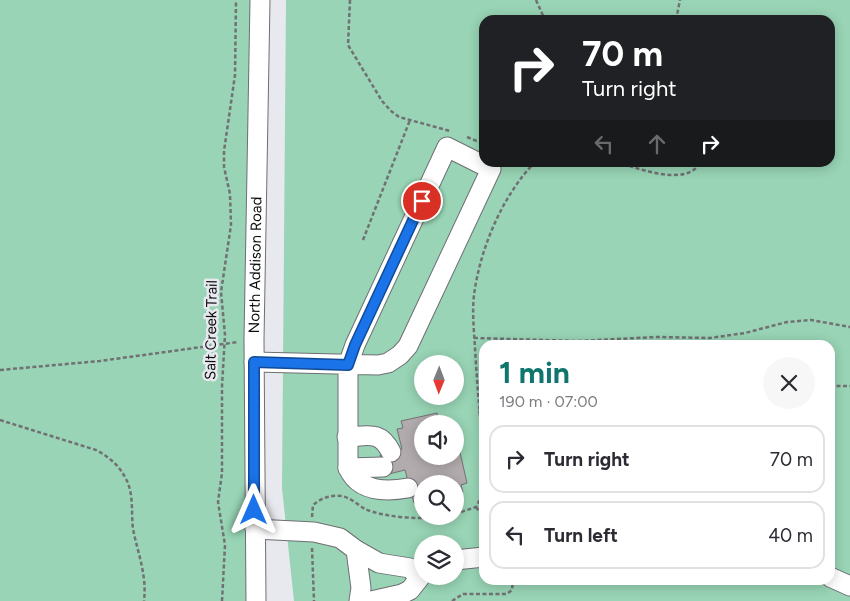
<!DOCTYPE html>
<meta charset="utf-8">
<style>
body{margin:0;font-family:Figtree,sans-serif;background:#f7f7f7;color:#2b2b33;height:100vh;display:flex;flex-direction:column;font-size:19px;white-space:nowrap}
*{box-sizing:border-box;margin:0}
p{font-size:16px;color:#7c7c81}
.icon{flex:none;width:28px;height:28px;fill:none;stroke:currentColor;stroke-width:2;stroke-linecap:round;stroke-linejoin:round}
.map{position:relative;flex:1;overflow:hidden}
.sheet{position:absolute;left:479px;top:340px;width:356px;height:245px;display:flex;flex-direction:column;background:#fff;border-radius:15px;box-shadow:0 2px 12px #0003}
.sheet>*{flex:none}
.hud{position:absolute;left:479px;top:15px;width:356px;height:152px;border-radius:15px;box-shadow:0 2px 12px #0003;background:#202124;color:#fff;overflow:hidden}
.needle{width:32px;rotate:181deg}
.buttons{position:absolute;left:414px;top:355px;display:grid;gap:10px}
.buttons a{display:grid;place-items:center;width:50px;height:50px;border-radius:50%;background:#fff;box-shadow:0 2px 12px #0003;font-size:25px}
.pin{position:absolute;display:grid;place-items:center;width:42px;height:42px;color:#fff;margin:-21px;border:2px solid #fff;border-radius:50%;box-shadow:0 1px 5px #0007}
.me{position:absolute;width:55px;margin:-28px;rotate:0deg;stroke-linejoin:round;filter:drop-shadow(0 0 4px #0008)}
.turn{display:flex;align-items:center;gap:18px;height:105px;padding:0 20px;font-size:22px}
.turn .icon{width:65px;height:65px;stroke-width:2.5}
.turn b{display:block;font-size:35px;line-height:42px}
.lanes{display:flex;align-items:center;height:48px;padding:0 20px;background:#0003;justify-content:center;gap:25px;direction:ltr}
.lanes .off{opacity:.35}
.round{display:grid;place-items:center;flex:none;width:52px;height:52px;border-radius:26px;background:#f7f7f7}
.summary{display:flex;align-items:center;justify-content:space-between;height:85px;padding:0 20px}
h1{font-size:30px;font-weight:700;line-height:38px;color:#0f766e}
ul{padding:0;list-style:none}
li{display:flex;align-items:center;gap:15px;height:68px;margin:0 10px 8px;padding:0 10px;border:2px solid #e1e1e2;border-radius:15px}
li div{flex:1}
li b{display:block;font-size:19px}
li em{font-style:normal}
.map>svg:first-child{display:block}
</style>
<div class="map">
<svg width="850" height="601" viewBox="0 0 850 601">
<rect width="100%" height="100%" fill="#e8e9ee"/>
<g fill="#98d4b5" fill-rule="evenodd">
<path d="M0 0H252L259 601H0Z"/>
<path d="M286 0H850V601H294L282 488ZM484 20H830V162H484ZM484 345H830V580H484ZM422 364H455V396H422ZM422 424H455V456H422ZM422 484H455V516H422ZM422 544H455V576H422Z"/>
</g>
<path fill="#b1abad" stroke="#757072" d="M437 413 439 424H422V456H455V449L459 448 467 483 461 485 463 492 455 494V484H422V501L414 503 405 470 385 475 380 455 402 449 397 429 403 428 401 421Z"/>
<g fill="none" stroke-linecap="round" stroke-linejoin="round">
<defs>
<g id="minor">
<path d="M254 362 378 365 388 363 400 355 408 346 491 169 447 147 355 345 348 365V468C359 492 386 492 408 488"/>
<path d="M347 437C368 436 380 430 391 452"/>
<path d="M348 468 383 467"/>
<path d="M255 529 314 532 340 538 356 550 379 563 410 568 419 578"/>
<path d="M356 550 361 588 359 601"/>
<path d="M455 560 484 557"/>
<path d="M830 577 850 586"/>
<path id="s1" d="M256 601 254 340 260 0"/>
<path d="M371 601 402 594 410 590 422 575"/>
</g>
</defs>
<use href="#minor" stroke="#6e6f73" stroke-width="21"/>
<g stroke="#717174" stroke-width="2.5" stroke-dasharray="4 2.5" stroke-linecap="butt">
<path d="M350 0 348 45 382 101 391 111 399 117 450 131"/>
<path d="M536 0 545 20"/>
<path d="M676 20 680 0"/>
<path d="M467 137 484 144"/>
<path d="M525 162 532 166"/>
<path d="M617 162C637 168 688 188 700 162"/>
<path d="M363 240 410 120"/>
<path d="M474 338 579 341 656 337 710 338 745 333 787 322 811 320 850 327"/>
<path d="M0 370 100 361 238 342"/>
<path d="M830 386H850"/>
<path d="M478 412H484"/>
<path d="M0 420 96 450C109 457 119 465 126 479 134 494 131 512 133 529 138 554 147 575 144 601"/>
<path d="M484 455C480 419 477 384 475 348 474 331 472 313 474 295 480 249 502 196 535 162"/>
<path d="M476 507 484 517"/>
<path d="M455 514 476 507 484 492"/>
<path d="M312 517 313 505C321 498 330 495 341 496 350 497 358 505 365 509 386 518 424 520 445 516"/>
<path d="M312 548 314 601"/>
<path d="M222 601 225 545 218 502 222 473V386L225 335 221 292 231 225 230 194 224 167V151L235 75 236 0"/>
<path d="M452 601 463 594H507L512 590 513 580"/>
</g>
<use href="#minor" stroke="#fff" stroke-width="19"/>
</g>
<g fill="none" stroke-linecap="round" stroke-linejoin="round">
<defs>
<path id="route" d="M254 510V362L348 365 355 345 422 201"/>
</defs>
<use href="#route" stroke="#114b97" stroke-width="12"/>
<use href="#route" stroke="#1a73e8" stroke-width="9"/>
</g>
<g text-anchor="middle" stroke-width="5" stroke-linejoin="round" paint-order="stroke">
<g font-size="15" fill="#0d0d0f" stroke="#e8e9ee">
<text dy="5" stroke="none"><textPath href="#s1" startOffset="336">North Addison Road</textPath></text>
<text transform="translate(211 330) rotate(-89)" y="5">Salt Creek Trail</text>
</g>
</g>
</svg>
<div class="buttons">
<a><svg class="needle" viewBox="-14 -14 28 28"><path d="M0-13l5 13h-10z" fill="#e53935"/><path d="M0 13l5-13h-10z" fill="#7c7c81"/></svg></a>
<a><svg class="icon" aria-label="sound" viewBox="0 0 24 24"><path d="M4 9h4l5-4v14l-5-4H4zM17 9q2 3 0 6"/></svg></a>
<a><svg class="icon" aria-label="search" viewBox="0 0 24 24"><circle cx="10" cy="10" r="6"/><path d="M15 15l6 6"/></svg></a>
<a><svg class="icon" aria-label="layers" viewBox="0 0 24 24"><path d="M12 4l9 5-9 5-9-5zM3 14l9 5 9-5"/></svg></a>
</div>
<div class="pin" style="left:422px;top:201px;background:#d93025"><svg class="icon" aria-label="arrive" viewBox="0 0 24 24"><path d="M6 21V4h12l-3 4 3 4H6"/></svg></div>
<svg class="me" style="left:254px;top:510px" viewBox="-20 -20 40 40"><path d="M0-17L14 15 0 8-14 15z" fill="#1a73e8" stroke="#fff" stroke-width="4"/></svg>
<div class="hud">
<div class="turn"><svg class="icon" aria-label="right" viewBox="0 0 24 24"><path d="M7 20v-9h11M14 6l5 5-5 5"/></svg><div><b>70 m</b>Turn right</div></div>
<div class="lanes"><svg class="icon off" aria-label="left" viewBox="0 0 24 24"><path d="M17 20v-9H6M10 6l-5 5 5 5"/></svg><svg class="icon off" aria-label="ahead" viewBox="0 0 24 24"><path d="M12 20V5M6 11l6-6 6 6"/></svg><svg class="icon" aria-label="right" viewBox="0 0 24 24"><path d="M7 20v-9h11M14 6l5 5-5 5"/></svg></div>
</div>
<section class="sheet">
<div class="summary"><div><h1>1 min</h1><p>190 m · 07:00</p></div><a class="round"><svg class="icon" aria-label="close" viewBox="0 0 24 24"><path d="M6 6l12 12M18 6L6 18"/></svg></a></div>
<ul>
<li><svg class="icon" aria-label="right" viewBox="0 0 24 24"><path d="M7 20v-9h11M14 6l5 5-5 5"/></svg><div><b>Turn right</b></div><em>70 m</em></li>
<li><svg class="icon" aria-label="left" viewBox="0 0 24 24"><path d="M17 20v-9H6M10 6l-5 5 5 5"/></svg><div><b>Turn left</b></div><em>40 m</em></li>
</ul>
</section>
</div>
